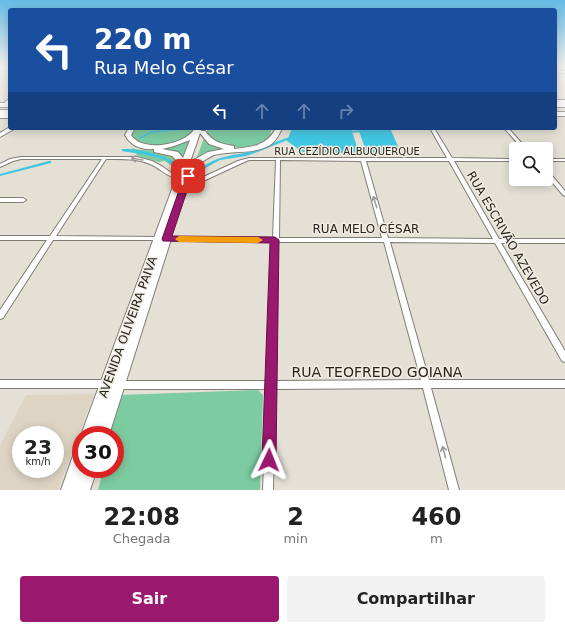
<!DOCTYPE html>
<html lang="pt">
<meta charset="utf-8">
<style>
body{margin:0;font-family:"DejaVu Sans",sans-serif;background:#f2f2f2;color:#222;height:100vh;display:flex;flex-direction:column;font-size:15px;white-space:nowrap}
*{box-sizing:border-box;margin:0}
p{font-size:13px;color:#767676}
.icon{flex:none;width:22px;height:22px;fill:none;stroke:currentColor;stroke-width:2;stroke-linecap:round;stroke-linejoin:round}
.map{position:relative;height:490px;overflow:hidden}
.side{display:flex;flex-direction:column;background:#fff;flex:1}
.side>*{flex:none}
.guide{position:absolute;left:8px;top:8px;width:549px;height:122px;border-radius:4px;box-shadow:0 2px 10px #0003;background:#1a4fa0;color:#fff;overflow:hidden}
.fabs{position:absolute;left:509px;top:142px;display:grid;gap:8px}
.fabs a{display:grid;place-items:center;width:44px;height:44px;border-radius:4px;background:#fff;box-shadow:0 2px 10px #0003;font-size:20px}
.speed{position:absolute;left:12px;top:426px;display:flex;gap:8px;font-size:20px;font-weight:700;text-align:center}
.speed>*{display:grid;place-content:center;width:52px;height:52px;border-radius:50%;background:#fff;box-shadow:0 2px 10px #0003;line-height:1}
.speed small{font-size:10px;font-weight:400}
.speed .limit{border:6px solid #d22;background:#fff;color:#111}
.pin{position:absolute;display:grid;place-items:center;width:34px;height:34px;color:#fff;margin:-17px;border-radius:8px;box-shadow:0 2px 6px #0006}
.me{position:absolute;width:44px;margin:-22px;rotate:2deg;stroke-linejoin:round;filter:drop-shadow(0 0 3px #0008)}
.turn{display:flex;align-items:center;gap:14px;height:84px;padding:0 20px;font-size:18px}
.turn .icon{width:52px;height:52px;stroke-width:2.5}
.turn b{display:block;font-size:28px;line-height:34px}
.lanes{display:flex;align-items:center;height:38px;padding:0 20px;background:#0003;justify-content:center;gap:20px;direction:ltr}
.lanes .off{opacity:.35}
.eta{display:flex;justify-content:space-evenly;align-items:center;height:68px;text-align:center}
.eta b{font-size:24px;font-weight:700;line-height:28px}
.button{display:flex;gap:8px;margin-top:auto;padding:8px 20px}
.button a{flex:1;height:46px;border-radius:4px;background:#9a186d;color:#fff;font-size:16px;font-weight:700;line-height:46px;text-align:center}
.button a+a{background:#f2f2f2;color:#222}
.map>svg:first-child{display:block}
</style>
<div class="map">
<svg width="565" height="490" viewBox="0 0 565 490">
<rect width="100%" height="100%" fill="#e5e0d6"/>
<path fill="#ddd4c4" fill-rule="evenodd" d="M94 394 58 490H0V445L26 395ZM21 435H55V469H21Z"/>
<g fill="#7dcba1">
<path d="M128 128H130L127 136 129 141 134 145 165 148 182 143 192 138 184 160C179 157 173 153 167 151 154 145 136 153 126 138V133Z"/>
<path d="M134 128H195L187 139 168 145 147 146 136 142 130 135Z"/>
<path d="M208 128H271C275 147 230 151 218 144 214 142 210 137 206 134Z"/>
<path d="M275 128H277C276 152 240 149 223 150 214 151 204 154 196 160L204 138C219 153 262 154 275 135Z"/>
<path d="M131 148C144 152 162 148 174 155 177 157 179 163 182 166L180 174H175L170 170 173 167 165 161 159 162 138 156Z"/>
<path d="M258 390 263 395 260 490H98L101 479 97 469H115V435H107L120 395Z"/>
</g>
<g fill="#41c6e2">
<path d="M292 128H351L359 153H304L287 141Z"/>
<path d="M358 128H390L401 153 367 154Z"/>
</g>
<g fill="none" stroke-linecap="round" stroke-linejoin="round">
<g stroke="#41c6e2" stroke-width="1.5">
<path d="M217 129 222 128"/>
<path d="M140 138 152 132 184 129"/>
</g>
<g fill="#41c6e2" fill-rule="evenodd">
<path d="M366 130 368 131 367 132 345 133 343 132 345 131Z"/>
<path d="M294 136H295V138L285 141 260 151 246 156 220 160 207 167 200 174H196V173C214 154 233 157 256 150 269 145 281 139 294 136Z"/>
<path d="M122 149C136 148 161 154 172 161 176 164 178 167 180 171V172H176C175 170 175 168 173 166 164 155 136 154 122 151Z"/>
<path d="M49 161H51V163L0 176V174Z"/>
</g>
<defs>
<g id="minor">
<path d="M555 70 565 71V73L555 72Z"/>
<path d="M9 99H10V102L7 104H5V102Z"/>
<path d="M430 128H434L452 158 516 159V161H454L499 239H565V243H501L565 351V362L562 361 495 243 390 242 429 380H565V388H431L459 490H449L423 388 275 389 273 490H263L267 389H118L115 388 114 385 115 382 118 381H267L273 242 166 241 163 239 166 237 273 238 276 160H249L242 163 186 189H182V187L238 161 249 158H447ZM280 160 361 161 382 238H279ZM366 161H449L493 239 388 238ZM278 242H384L421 380 275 381Z"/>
<path d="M504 128H508L527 149H523Z"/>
<path d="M21 157H137L152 161 163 167 174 175 182 178 180 179C168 178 160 168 150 164 136 158 121 159 106 159L56 236 159 237 162 239 161 240H53L3 318 0 319V310L47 240H0V236H50L102 159H21L13 161 0 167V164L10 159Z"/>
<rect x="546" y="159" width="19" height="2"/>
<path d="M546 171H548L565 191V196L563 195 546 175Z"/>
<path d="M0 198H23L26 200 23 202H0Z"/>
<path d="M0 380H107L110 381 111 384 110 387 107 388H0Z"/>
</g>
<path id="tertiary" d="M10 127 16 128 0 137V133Z"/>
<g id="primary">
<rect x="555" y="100" width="10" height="4"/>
<rect x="555" y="112" width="10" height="4"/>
<rect x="0" y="114" width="10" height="4"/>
<path d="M129 128H135L131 135C142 153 186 145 195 128H201V131H205C213 142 221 144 234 146V149C252 147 267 146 276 128H282C279 135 276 141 270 145 253 155 232 150 214 155 206 158 197 168 189 165L166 233 170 234 172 236 109 435H81L181 165 172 156 154 152V149C141 150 131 146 125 135ZM200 133 209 144 224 149 208 152 190 162ZM190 140 183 158 178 152 162 149 174 146Z"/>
<path d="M81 448V469H97L90 490H61L75 450Z"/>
</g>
<g id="trunk">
<rect x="0" y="103" width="10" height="4"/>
<rect x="555" y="103" width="10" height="4"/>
<rect x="0" y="110" width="10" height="4"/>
</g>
</defs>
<use href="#minor" stroke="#817d74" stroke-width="2"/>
<use href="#tertiary" stroke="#817d74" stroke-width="2"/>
<use href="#primary" stroke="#817d74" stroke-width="2"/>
<use href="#trunk" stroke="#817d74" stroke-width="2"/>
<use href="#minor" fill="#fff" fill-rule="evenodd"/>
<use href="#tertiary" fill="#fff" fill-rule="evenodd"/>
<use href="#primary" fill="#fff" fill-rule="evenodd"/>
<use href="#trunk" fill="#fff" fill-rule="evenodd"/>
</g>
<defs><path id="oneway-shaft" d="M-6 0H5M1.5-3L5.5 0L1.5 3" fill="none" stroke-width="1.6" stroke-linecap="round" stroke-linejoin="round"/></defs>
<g stroke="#9d9c9b">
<use href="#oneway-shaft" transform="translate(137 159) rotate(-171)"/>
<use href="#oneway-shaft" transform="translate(375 202) rotate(-107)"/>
<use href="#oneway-shaft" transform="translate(444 452) rotate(-105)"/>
</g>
<linearGradient id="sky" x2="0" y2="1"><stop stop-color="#65bbe6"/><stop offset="0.49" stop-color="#f3f1ed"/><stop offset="1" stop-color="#f3f1ed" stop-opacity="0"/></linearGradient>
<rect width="565" height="136" fill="url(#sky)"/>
<path fill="#9a186d" stroke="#641047" d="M188 174 192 176 172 236 275 237 279 240 276 460 274 465 269 467 264 465 262 460 270 243 163 241 162 239 184 176Z"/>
<path fill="#f59e0b" d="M179 236 258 237 263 240 258 243 179 242 175 239Z"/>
<g text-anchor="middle" stroke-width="3" stroke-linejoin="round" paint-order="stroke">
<g font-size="10" fill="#252420" stroke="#f2ede3">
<text x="347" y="155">RUA CEZÍDIO ALBUQUERQUE</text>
</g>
<g font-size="12" fill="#252420" stroke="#f2ede3">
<text x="366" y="233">RUA MELO CÉSAR</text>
<text transform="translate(508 238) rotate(60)" y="4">RUA ESCRIVÃO AZEVEDO</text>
<text transform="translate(128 327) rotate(-70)" y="4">AVENIDA OLIVEIRA PAIVA</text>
</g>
<g font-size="14" fill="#252420" stroke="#f2ede3">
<text x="377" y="377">RUA TEOFREDO GOIANA</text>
</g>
</g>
</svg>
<div class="fabs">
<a><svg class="icon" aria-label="search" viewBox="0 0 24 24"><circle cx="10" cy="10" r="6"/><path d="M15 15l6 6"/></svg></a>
</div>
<div class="speed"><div>23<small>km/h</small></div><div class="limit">30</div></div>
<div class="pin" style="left:188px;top:176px;background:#d93025"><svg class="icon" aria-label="arrive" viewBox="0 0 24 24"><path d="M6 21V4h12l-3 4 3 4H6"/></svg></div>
<svg class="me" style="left:269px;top:460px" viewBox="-20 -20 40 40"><path d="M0-17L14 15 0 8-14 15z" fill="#9a186d" stroke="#fff" stroke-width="4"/></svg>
<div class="guide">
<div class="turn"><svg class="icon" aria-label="left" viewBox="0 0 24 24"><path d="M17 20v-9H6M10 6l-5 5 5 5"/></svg><div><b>220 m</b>Rua Melo César</div></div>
<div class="lanes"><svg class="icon" aria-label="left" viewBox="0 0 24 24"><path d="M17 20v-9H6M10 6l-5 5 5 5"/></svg><svg class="icon off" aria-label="ahead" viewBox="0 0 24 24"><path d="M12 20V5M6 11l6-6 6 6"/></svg><svg class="icon off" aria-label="ahead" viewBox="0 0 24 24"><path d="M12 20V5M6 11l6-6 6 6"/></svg><svg class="icon off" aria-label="right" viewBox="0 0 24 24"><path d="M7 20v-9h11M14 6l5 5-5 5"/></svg></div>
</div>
</div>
<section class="side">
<div class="eta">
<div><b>22:08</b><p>Chegada</p></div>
<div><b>2</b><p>min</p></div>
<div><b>460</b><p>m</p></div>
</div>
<div class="button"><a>Sair</a><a>Compartilhar</a></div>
</section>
